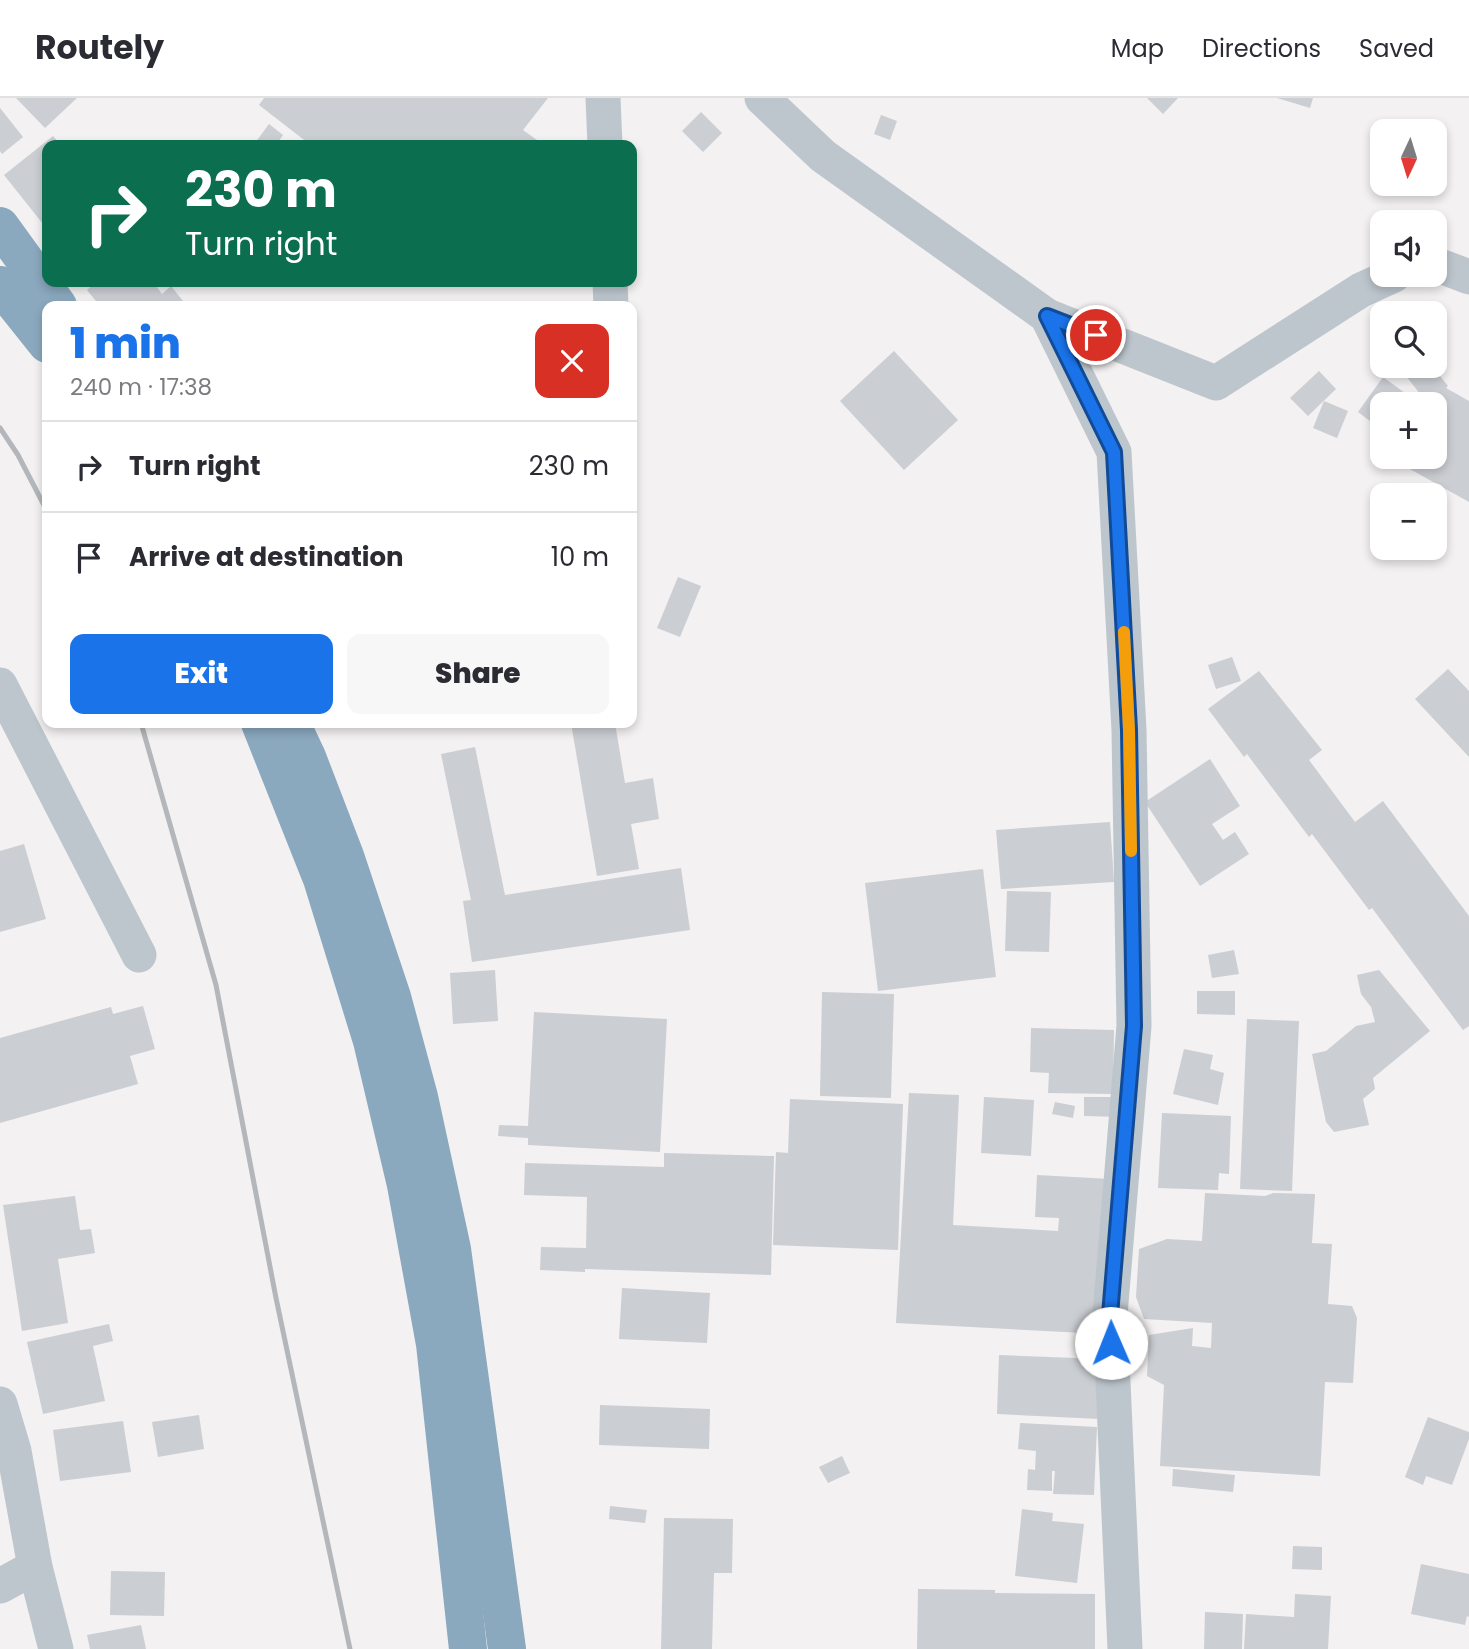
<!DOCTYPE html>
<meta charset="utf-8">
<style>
body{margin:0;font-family:Poppins,sans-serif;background:#f7f7f7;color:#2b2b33;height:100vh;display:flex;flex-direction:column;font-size:26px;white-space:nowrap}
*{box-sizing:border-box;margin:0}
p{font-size:23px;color:#7c7c81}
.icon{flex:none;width:38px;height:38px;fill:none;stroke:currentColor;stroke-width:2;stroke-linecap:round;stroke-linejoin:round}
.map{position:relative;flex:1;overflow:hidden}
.details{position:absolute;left:42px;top:203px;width:595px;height:427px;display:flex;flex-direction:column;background:#fff;border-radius:14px;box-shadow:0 4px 10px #0003}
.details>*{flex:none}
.top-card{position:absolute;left:42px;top:42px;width:595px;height:147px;border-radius:14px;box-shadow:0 4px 10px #0003;background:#0b6e4f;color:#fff;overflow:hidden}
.needle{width:46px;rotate:184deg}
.controls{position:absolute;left:1370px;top:21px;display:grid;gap:14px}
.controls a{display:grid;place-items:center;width:77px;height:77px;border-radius:14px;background:#fff;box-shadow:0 4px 10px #0003;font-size:35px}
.pin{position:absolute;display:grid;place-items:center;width:60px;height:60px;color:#fff;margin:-30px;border:4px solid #fff;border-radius:50%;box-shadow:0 2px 7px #0007}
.me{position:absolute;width:77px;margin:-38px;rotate:359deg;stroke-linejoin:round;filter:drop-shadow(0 0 5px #0008)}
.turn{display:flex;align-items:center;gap:24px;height:147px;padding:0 28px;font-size:32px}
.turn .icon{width:91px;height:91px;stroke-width:2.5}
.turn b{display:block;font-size:49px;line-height:60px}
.round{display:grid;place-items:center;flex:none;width:74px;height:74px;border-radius:14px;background:#f7f7f7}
.overview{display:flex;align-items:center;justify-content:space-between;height:119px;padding:0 28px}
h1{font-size:42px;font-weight:800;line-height:52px;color:#1a73e8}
.action{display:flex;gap:14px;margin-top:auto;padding:14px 28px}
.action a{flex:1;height:80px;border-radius:14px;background:#1a73e8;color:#fff;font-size:28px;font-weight:800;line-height:80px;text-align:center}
.action a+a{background:#f7f7f7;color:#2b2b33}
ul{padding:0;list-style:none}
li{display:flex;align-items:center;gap:21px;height:91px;padding:0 28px;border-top:2px solid #e1e1e2}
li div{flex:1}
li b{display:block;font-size:26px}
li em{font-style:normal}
header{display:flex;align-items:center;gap:42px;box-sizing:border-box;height:98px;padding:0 35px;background:#fff;border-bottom:2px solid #e1e1e2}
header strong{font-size:33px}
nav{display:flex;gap:38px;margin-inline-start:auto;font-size:24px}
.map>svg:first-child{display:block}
</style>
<header>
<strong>Routely</strong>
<nav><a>Map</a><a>Directions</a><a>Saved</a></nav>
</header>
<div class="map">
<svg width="1469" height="1551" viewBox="0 0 1469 1551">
<rect width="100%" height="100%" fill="#f3f1f1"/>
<g fill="#cbced3">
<path d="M16 0H77L45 30Z"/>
<path d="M264 0H548L523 32 544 47H306L308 45 259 7Z"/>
<path d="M1147 0H1178L1163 16Z"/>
<path d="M1277 0H1313L1310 10Z"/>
<path d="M0 10 23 39 2 56 0 53Z"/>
<path d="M701 14 722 35 703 54 682 33Z"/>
<path d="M881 17 897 23 890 42 874 36Z"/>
<path d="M269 26 283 37 276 47H257L255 45Z"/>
<path d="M53 38 61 47H47V131L4 77Z"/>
<path d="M97 184H153L162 196 171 188 187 208H100L87 192Z"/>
<path d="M894 253 958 322 904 372 840 303Z"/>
<path d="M1410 268H1432L1448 288 1446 290 1469 303V404L1399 365 1403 359H1435V306H1432L1438 296 1427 305 1403 274Z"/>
<path d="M1319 273 1336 291 1308 318 1290 300Z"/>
<path d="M1383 279 1420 306H1382V332L1358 314Z"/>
<path d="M1324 303 1348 313 1337 340 1313 330Z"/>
<path d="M678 479 701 488 680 539 657 530Z"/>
<path d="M1232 559 1241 583 1216 591 1208 567Z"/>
<path d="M1448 571 1469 593V659L1415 601Z"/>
<path d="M1259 573 1322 652 1309 662 1355 724 1383 703 1469 818V928L1463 932 1372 810 1369 812 1312 736 1309 739 1247 656 1244 659 1208 611Z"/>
<path d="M571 625H615L625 685 653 680 659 721 631 726 639 771 597 778Z"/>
<path d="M475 649 505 797 681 770 690 832 472 864 463 803 471 802 441 656Z"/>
<path d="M1210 661 1240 708 1212 726 1223 742 1235 734 1249 756 1200 788 1145 704Z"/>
<path d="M1110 724 1114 784 1001 791 996 732Z"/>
<path d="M24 746 46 821 0 834V753Z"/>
<path d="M983 771 996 879 878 893 865 785Z"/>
<path d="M1007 793 1051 794 1049 854 1005 853Z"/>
<path d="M1234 852 1239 876 1212 880 1208 857Z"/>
<path d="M495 872 498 923 453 926 450 875Z"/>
<path d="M1379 872 1430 933 1373 980 1375 991 1363 1001 1369 1027 1334 1034 1326 1024 1312 956 1326 953 1356 928 1375 924 1371 909 1361 896 1357 877Z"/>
<path d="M1197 893H1235V917L1197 916Z"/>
<path d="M822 894 894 896 891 1000 820 998Z"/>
<path d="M143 908 155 951 130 958 138 986 0 1025V940L111 909 113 916Z"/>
<path d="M534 914 667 921 660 1054 528 1047V1040L498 1038 499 1027 528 1028Z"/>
<path d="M1247 921 1299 923 1292 1093 1240 1091Z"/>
<path d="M1031 930 1114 932 1113 996 1048 995 1049 975 1030 974Z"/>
<path d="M1184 951 1213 957 1210 971 1224 975 1218 1007 1173 996Z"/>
<path d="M909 995 959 997 953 1127 1058 1133 1059 1120 1035 1119 1037 1077 1110 1081 1102 1236 896 1225Z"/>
<path d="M984 999 1034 1002 1031 1058 981 1055Z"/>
<path d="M1084 999H1122L1121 1019 1084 1018Z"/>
<path d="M790 1001 903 1006 898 1152 773 1147 776 1054 788 1055Z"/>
<path d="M1055 1004 1075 1008 1073 1020 1052 1016Z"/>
<path d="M1162 1015 1231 1018 1229 1076 1219 1075 1218 1092 1158 1090Z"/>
<path d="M664 1055 774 1058 771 1177 585 1171V1174L540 1172 541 1149 586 1150 587 1099 524 1097 525 1065 664 1069Z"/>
<path d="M1205 1095 1265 1098 1273 1095 1315 1096 1312 1145 1332 1146 1328 1206 1352 1208 1357 1220 1353 1285 1325 1284 1320 1378 1160 1368 1164 1287 1147 1278 1149 1237 1193 1230 1192 1248 1211 1250 1212 1225 1144 1221 1136 1199 1139 1151 1167 1141 1202 1143Z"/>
<path d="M75 1098 80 1132 91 1131 95 1155 58 1161 68 1225 22 1233 3 1107Z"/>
<path d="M622 1190 710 1195 707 1245 619 1241Z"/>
<path d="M109 1226 113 1243 93 1248 105 1303 43 1316 27 1244Z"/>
<path d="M999 1257 1102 1261 1099 1321 997 1316Z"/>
<path d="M600 1307 710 1311 709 1351 599 1347Z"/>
<path d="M199 1317 204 1351 158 1359 152 1324Z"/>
<path d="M1428 1319 1469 1334V1341L1452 1387 1426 1378 1423 1387 1405 1379Z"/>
<path d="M123 1323 131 1374 60 1383 53 1332Z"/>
<path d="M1020 1325 1097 1329 1094 1397 1053 1396 1055 1373H1052V1393L1027 1392 1028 1371 1035 1372 1036 1353 1018 1351Z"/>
<path d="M842 1358 850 1375 828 1385 819 1369Z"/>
<path d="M1173 1371 1235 1377 1233 1394 1172 1388Z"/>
<path d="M610 1408 647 1412 645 1425 609 1421Z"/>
<path d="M1022 1411 1053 1415 1052 1423 1084 1426 1077 1485 1015 1478Z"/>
<path d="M664 1420 733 1421 732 1475H714L712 1551H661Z"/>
<path d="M1293 1448 1322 1449V1472L1292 1471Z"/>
<path d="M1421 1466 1469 1476V1519L1467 1518 1465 1527 1411 1516Z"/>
<path d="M111 1473 165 1474 164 1518 110 1517Z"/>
<path d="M918 1491 995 1492V1495L1095 1496V1551H917Z"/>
<path d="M1295 1496 1331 1498 1328 1551H1244L1246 1516 1294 1519Z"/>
<path d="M1205 1514 1243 1516 1242 1551H1204Z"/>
<path d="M141 1527 146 1551H90L87 1537Z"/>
</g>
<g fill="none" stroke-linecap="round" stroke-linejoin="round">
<g stroke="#bdc6cd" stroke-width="35">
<path d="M603 0 605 47"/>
<path d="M762 0 823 58 1047 218 1114 354 1129 632 1134 928 1110 1217 1125 1551"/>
<path d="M1435 166 1469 179"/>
<path d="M610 184 611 208"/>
<path d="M1047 218 1216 285 1361 192 1394 177"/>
<path d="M0 587 139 857"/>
<path d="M0 1306 14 1353 35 1469 56 1551"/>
<path d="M0 1488 35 1469"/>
</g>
<g stroke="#8aa8be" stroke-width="38">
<path d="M0 128 58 208"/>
<path d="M0 187 47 246"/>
<path d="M260 625 322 781 372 943 406 1087 435 1246 468 1551"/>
<path d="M291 625 307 659 345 758 392 899 419 999 452 1151 507 1551"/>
</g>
<g stroke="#b3b7bb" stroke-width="5">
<path d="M0 330 18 357 47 413"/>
<path d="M141 625 216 887 276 1200 350 1551"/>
</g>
</g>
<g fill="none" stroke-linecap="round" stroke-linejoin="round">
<defs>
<path id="route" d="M1096 237 1047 218 1114 354 1129 632 1134 928 1110 1217 1111 1245"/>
</defs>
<use href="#route" stroke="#114b97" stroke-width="18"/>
<use href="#route" stroke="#1a73e8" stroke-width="12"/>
<path stroke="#f59e0b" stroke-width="12" d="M1124 534 1129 632 1131 753"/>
</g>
</svg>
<div class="controls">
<a><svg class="needle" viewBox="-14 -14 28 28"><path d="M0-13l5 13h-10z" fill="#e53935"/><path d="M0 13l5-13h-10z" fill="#7c7c81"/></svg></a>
<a><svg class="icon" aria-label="sound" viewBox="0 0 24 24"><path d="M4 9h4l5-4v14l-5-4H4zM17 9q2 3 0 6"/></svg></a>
<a><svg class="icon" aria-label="search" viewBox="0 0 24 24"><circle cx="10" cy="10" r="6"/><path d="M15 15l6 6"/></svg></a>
<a>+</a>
<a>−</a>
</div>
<div class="pin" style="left:1096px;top:237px;background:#d93025"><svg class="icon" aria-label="arrive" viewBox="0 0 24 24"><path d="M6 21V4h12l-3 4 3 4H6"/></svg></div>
<svg class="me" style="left:1111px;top:1245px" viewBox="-20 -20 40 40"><circle r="19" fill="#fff"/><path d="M0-13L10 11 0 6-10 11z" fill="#1a73e8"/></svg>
<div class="top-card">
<div class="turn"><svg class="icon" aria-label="right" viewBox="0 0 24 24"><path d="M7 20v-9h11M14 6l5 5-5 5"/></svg><div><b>230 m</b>Turn right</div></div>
</div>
<section class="details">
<div class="overview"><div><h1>1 min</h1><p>240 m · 17:38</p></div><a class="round" style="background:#d93025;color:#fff"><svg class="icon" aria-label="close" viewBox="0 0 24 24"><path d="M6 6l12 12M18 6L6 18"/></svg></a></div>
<ul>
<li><svg class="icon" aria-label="right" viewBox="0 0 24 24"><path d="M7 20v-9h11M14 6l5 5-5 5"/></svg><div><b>Turn right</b></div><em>230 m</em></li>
<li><svg class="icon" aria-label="arrive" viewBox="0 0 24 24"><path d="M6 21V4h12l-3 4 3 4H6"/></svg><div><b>Arrive at destination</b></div><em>10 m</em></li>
</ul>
<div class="action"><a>Exit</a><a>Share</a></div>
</section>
</div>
